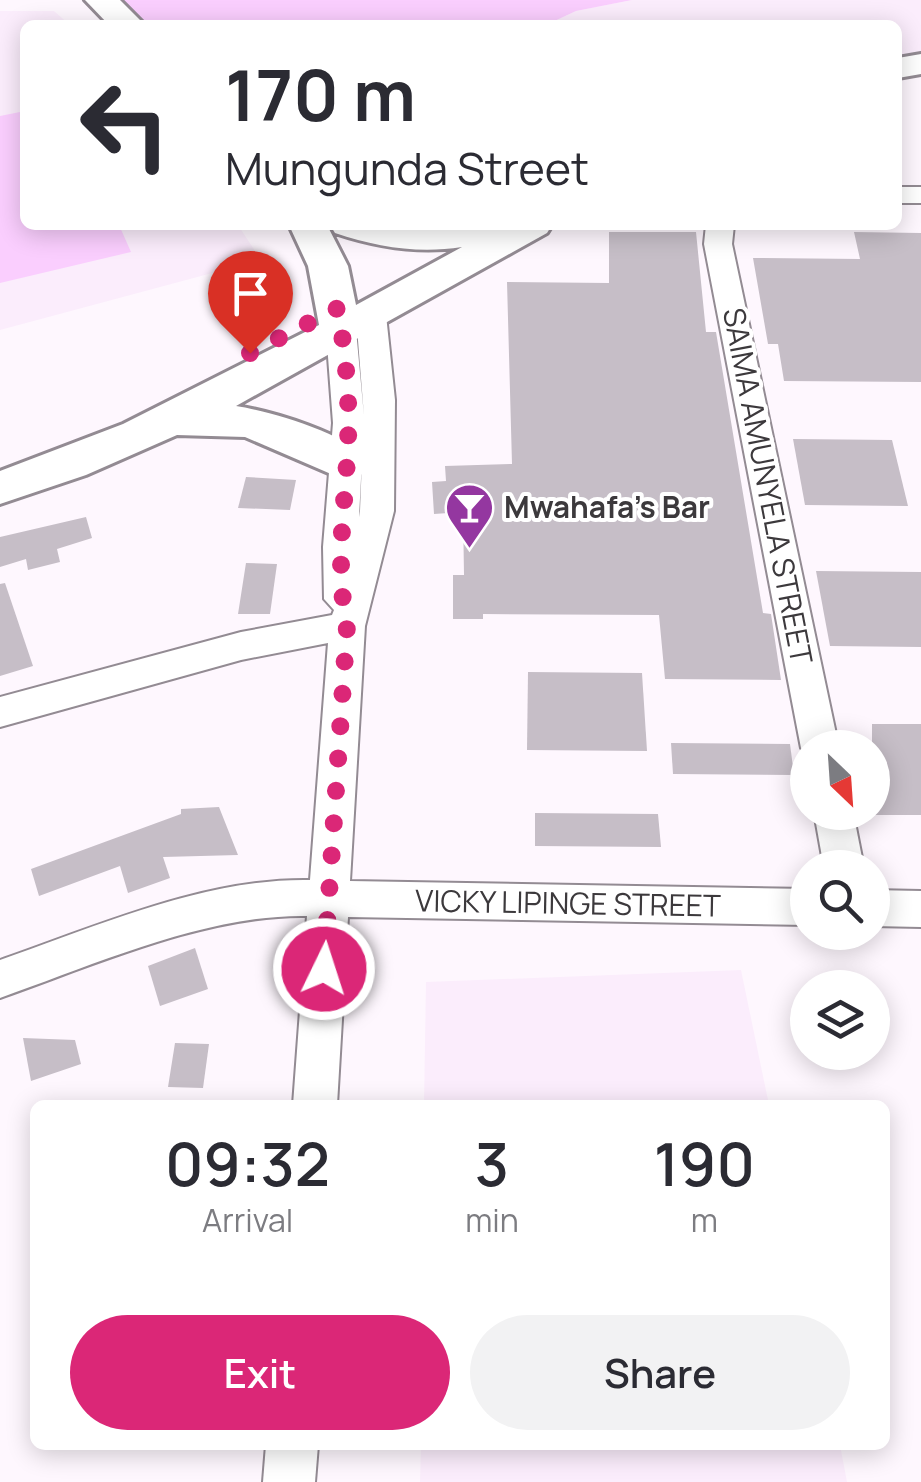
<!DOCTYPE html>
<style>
body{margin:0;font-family:Manrope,sans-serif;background:#f2f2f3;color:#2b2b33;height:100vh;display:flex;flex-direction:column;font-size:38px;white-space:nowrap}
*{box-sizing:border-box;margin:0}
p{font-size:32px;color:#7c7c81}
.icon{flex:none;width:55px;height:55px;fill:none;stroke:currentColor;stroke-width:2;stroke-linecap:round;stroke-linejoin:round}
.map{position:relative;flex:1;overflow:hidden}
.details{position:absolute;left:30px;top:1100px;width:860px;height:350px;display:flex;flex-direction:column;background:#fff;border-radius:15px;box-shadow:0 5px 25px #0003}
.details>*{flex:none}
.banner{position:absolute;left:20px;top:20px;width:882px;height:210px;border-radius:15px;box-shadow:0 5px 25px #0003;background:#fff;color:#2b2b33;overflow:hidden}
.needle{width:65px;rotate:155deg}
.fabs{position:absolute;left:790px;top:730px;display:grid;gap:20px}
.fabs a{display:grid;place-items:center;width:100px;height:100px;border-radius:50%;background:#fff;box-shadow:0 5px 25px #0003;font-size:50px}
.pin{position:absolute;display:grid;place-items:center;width:85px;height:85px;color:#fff;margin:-102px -42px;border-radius:50% 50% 50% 0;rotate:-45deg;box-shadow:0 0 10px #0007}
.pin .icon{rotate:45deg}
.me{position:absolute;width:110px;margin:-55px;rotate:4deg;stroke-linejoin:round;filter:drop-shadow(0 0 8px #0008)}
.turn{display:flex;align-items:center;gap:35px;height:210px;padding:0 40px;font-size:45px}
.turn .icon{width:130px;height:130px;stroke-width:2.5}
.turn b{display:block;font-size:70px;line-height:85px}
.eta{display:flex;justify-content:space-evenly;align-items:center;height:170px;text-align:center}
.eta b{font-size:60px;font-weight:600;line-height:70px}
.button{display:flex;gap:20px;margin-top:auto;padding:20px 40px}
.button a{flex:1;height:115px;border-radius:60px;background:#db2777;color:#fff;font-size:40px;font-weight:600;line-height:115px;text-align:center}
.button a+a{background:#f2f2f3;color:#2b2b33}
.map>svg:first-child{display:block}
</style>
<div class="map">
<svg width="921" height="1482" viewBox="0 0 921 1482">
<rect width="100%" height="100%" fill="#fef7fe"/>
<g fill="#fbedfc">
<path d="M632 0H921V64L898 68V25H546L576 11Z"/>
<path d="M0 11H54L70 25H25V225H238L261 260 0 330Z"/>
<path d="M741 970 769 1105H424L426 982Z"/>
<path d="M421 1445H840L847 1482H420Z"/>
</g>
<g fill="#facefe">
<path d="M101 0H632L576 11 546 25H128Z"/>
<path d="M25 111V225H119L131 252 0 283V116Z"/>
</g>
<g fill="#c6bec7">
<path d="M609 232H696L706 332H716L763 613 771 614 781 680 665 679 659 615 483 614V619H453V575H464L463 512 434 514 432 482 446 481 445 466 512 464 507 282 609 283Z"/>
<path d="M854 232 921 233V382L784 381 778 344H768L753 258 860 259Z"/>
<path d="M793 439 892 440 908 506 805 505Z"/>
<path d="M246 477 296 480 290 510 238 508Z"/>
<path d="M86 517 92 538 57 549 60 562 28 570 26 559 0 567V537Z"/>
<path d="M246 563 277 564 270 614H238Z"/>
<path d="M816 571 921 572V647L830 646Z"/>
<path d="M5 583 33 666 0 676V584Z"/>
<path d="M528 672 642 673 647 751 527 750Z"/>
<rect x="872" y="724" width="49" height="91"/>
<path d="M671 743 790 744 794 775 673 774Z"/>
<path d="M219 807 238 855 163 857 170 878 128 893 120 866 39 896 31 869 181 814V809Z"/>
<path d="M535 813 658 814 661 847 535 846Z"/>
<path d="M195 948 208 989 160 1006 148 966Z"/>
<path d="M23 1038 75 1040 81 1064 31 1081Z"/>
<path d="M175 1043 209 1044 203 1088 168 1087Z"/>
</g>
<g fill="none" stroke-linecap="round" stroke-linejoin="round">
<defs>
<g id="street">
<rect x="898" y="187" width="23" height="16"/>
<path d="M706 225H734L732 244 839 748H808V759L801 748 704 244Z"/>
<path d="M371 306 381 308 386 315 395 400 394 511 365 626 350 881 808 889V925L348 917 337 1105H293L307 916C207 914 94 965 0 998V960C98 926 205 878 310 880L328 643 241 660 0 727V697L241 632 332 615 334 610 324 599 323 547 333 423 326 330 331 323H351L356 330 364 416 356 315 361 308ZM362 460 360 511 359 517Z"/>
<path d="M814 812H853L864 868H824Z"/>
<path d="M872 890 921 891V927L872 926Z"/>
<path d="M266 1445H318L315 1482H263Z"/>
</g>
<g id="secondary">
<path d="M85 0H120L145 25H109Z"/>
<path d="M921 54V74L898 78V58Z"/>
<path d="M289 225H327L348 266 356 305 462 247C418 254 377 247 335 233L330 225H552L547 233 236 406C269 411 352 434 369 463L363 474 347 479 331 474 245 437 177 435 86 475 0 504V471L123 424 319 325 308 266Z"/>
</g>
</defs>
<use href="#street" stroke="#938b93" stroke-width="4"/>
<use href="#secondary" stroke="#938b93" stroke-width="6"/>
<use href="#street" fill="#fff" fill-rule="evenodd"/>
<use href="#secondary" fill="#fff" fill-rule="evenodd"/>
</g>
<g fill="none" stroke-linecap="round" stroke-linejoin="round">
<path stroke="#db2777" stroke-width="18" stroke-dasharray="0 32.4" d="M250 353 338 308C345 352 350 395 348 440 346 503 334 563 347 626L324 969"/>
</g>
<defs>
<symbol id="bar-pin" viewBox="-11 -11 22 30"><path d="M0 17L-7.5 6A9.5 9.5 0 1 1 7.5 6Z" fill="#9437a0" stroke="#fff"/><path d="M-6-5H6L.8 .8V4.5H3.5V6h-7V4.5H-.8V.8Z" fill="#fff"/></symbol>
</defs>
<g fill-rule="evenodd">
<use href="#bar-pin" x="442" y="480" width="55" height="75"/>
</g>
<g text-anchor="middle" stroke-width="8" stroke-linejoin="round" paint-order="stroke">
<g font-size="30" fill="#3c393c" stroke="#fff">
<text transform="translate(767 486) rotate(79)" y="10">SAIMA AMUNYELA STREET</text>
<text transform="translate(568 904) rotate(1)" y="10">VICKY LIPINGE STREET</text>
</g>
<g font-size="30" font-weight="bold" fill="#3c393c" stroke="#fff" text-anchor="start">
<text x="504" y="518">Mwahafa's Bar</text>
</g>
</g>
</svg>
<div class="fabs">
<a><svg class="needle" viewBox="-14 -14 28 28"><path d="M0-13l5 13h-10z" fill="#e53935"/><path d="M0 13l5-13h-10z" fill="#7c7c81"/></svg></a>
<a><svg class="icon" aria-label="search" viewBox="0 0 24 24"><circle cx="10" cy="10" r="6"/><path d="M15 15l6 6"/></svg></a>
<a><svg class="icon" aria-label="layers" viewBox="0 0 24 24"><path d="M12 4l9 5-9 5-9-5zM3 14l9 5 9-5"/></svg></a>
</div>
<div class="pin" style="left:250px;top:353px;background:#d93025"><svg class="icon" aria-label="arrive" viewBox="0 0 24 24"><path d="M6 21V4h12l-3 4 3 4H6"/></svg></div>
<svg class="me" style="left:324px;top:969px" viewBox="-20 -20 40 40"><circle r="17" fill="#db2777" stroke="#fff" stroke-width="3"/><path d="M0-11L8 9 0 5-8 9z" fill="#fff"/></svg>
<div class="banner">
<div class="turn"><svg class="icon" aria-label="left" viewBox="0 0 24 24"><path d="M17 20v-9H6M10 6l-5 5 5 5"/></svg><div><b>170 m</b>Mungunda Street</div></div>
</div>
<section class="details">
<div class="eta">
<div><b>09:32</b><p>Arrival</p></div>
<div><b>3</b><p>min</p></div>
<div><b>190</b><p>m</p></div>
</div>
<div class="button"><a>Exit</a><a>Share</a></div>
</section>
</div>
